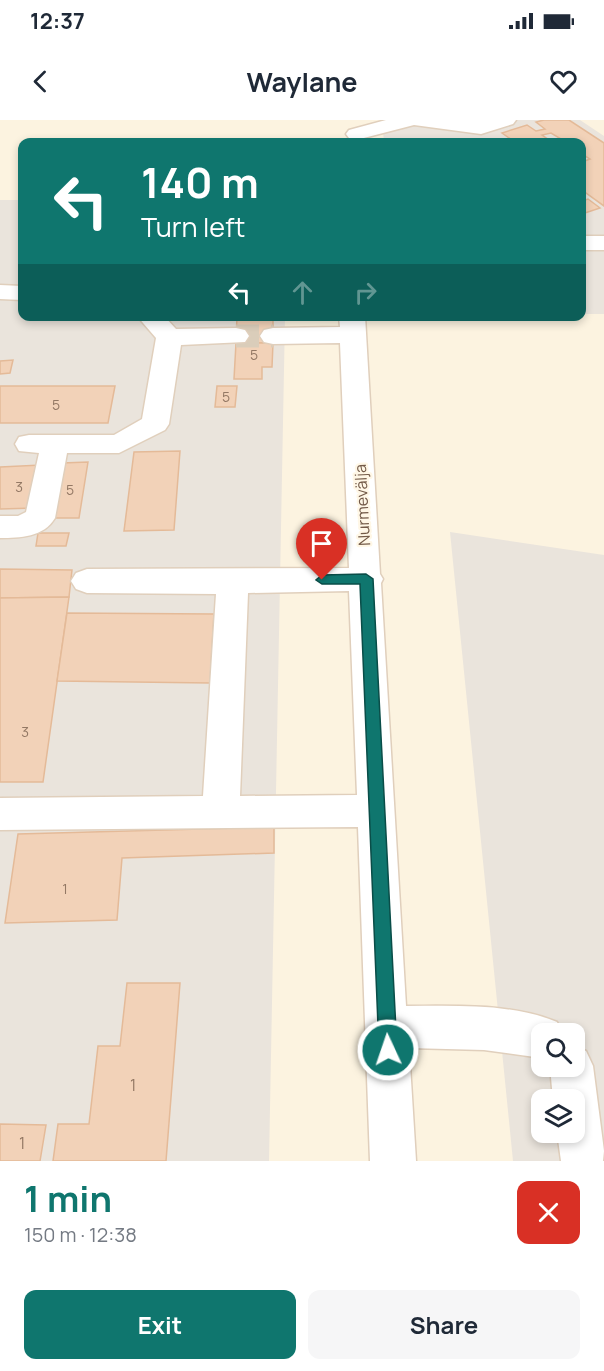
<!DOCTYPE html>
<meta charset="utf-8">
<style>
body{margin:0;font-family:Manrope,sans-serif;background:#f6f6f7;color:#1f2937;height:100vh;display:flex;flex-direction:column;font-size:22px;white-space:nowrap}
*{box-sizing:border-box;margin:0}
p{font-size:20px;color:#747a83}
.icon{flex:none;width:33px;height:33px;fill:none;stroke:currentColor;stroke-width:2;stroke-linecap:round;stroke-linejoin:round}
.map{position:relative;height:1041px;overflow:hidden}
.sheet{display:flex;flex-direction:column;background:#fff;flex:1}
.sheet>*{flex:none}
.guide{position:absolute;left:18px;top:18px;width:568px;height:183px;border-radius:12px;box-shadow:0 3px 9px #0003;background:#0f766e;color:#fff;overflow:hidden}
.controls{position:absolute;left:531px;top:903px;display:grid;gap:12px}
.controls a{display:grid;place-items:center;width:54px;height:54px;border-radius:12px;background:#fff;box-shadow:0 3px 9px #0003;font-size:30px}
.pin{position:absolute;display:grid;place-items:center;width:51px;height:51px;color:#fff;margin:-62px -26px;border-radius:50% 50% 50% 0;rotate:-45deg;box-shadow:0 0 6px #0007}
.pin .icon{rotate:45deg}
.me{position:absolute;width:66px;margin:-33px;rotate:357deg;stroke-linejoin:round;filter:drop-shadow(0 0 4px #0008)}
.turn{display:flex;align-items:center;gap:21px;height:126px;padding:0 24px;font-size:27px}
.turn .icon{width:78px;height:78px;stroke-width:2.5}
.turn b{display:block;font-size:42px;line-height:51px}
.lanes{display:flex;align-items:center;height:57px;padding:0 24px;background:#0003;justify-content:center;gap:30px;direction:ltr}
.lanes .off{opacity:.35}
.round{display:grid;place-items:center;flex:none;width:63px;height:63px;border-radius:12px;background:#f6f6f7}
.headline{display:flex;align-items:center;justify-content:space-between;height:102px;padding:0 24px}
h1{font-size:36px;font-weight:700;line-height:45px;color:#0f766e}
.primary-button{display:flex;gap:12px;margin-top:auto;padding:12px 24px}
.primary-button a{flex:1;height:69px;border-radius:12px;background:#0f766e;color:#fff;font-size:24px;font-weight:700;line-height:69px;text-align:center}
.primary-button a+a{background:#f6f6f7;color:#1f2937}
.status{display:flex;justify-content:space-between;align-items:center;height:42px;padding:0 30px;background:#fff;direction:ltr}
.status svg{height:16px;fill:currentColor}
header{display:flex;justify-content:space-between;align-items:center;height:78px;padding:0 24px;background:#fff;font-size:27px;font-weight:700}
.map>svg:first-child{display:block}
</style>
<div class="status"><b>12:37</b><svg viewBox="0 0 49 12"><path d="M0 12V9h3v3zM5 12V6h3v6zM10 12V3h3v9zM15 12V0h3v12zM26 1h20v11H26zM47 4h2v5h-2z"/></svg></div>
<header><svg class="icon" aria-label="back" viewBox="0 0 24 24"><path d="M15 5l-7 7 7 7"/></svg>Waylane<svg class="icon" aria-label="heart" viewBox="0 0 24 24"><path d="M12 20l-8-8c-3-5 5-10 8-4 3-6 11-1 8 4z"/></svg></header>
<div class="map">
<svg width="604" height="1041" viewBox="0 0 604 1041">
<rect width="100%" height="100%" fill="#fcf3e0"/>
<g fill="#eae4dc" fill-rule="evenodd">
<path d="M382 0H580L604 16V194H582V22H384Z"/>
<path d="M0 80H22V196L285 197 269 1041H0Z"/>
<path d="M450 412 604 435V1041H513ZM542 914H574V946H542ZM542 980H574V1012H542Z"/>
</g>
<g fill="#f2d2b8" stroke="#e4ba98" stroke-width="1.5">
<path d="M544 0H569L604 23V86L582 70V42L590 39 582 34V22H566L551 13 542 15 552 22H515L502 13 527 5 536 11 545 9 536 2Z"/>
<path d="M588 79 600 88 582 94V81Z"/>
<path d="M237 196H273V223H236Z"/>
<path d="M236 223H273L272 247H262V259H234Z"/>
<path d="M13 240 10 253 0 254V241Z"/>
<path d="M0 266H115L108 303H0Z"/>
<path d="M217 266H237L235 287H215Z"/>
<path d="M180 331 174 410 124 411 134 332Z"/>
<path d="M88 342 79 398H52L62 343Z"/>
<path d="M41 345 35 388 0 389V347Z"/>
<path d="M38 413H69L66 426H36Z"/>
<path d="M0 449 72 450 69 477 0 478Z"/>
<path d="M69 477 43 662H0V478Z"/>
<path d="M67 493 214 494 210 563 57 561Z"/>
<path d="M274 707V733L122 738 117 800 5 803 18 714Z"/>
<path d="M127 863H180L166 1041H53L58 1004H89L98 926H120Z"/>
<path d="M0 1004 46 1005 40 1041H0Z"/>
</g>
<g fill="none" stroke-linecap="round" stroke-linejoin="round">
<path stroke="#dacdba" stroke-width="23" stroke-dasharray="23 12" stroke-linecap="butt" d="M236 216H273"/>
<defs>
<g id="minor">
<path d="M386 0H516L513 4 481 14 414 5 356 20 349 18 346 14 349 10Z"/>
<rect x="582" y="116" width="22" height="14"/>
<path d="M0 165 22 166V180L0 179Z"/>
<path d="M137 196H164L176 209 236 208 245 210 249 216 245 222 181 225 169 304 165 310 119 333H67L55 398C44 417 20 418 0 418V396H18L26 392 39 333 19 331 15 324 19 317 29 315H114L142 299 156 218Z"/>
<path d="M339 196H365L380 454 383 459 381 463 406 886C455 886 511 883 557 902L562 914H542V938L484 930 409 928 416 1041H370L358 707 0 710V678L203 676 216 474 87 473 76 469 71 461 76 453 87 449 349 448 340 223 273 224 264 222 260 216 264 210 273 208 340 207ZM349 471 357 675 240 676 248 473Z"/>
<path d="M574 926 586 931 593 946 604 1031 603 1041H561L557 1012H574V980H553L550 946H574Z"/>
</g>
</defs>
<use href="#minor" stroke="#e0cfbc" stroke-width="3"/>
<use href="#minor" fill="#fff" fill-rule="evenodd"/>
</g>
<path fill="#0f766e" stroke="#0a4d48" stroke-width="1.5" d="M366 454 373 459 397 930 394 936 388 939 382 936 379 930 360 464H322L316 460 322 455Z"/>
<g text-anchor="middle" stroke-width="4.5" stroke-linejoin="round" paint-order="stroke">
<g font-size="14" fill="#937864">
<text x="254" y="240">5</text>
<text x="226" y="282">5</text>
<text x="56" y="290">5</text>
<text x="19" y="372">3</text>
<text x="70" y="375">5</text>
<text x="25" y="617">3</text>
<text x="65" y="774">1</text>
</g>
<g font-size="16" fill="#735a48" stroke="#fff7e6">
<text transform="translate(362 385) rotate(-93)" y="6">Nurmevälja</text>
</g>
<g font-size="16" fill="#937864">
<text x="133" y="971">1</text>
<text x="22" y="1029">1</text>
</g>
</g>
</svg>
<div class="controls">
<a><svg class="icon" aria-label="search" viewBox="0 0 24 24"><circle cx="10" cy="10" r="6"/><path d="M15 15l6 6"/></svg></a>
<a><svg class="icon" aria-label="layers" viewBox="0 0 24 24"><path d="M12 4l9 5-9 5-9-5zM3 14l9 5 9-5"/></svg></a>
</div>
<div class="pin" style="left:322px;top:460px;background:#d93025"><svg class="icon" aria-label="arrive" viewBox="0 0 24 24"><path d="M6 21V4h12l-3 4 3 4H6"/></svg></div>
<svg class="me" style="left:388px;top:930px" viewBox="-20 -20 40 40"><circle r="17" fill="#0f766e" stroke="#fff" stroke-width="3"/><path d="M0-11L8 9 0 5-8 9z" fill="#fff"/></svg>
<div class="guide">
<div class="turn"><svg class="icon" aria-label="left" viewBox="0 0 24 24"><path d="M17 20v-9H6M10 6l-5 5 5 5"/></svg><div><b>140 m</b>Turn left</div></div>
<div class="lanes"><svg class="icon" aria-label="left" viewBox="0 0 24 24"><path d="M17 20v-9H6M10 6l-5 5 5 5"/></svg><svg class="icon off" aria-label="ahead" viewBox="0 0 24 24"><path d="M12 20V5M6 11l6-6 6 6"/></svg><svg class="icon off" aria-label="right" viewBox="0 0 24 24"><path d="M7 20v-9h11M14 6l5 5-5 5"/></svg></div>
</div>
</div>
<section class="sheet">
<div class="headline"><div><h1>1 min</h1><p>150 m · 12:38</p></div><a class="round" style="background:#d93025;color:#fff"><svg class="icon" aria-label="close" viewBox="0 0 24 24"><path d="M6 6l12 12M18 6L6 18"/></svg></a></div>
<div class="primary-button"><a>Exit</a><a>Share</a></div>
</section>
